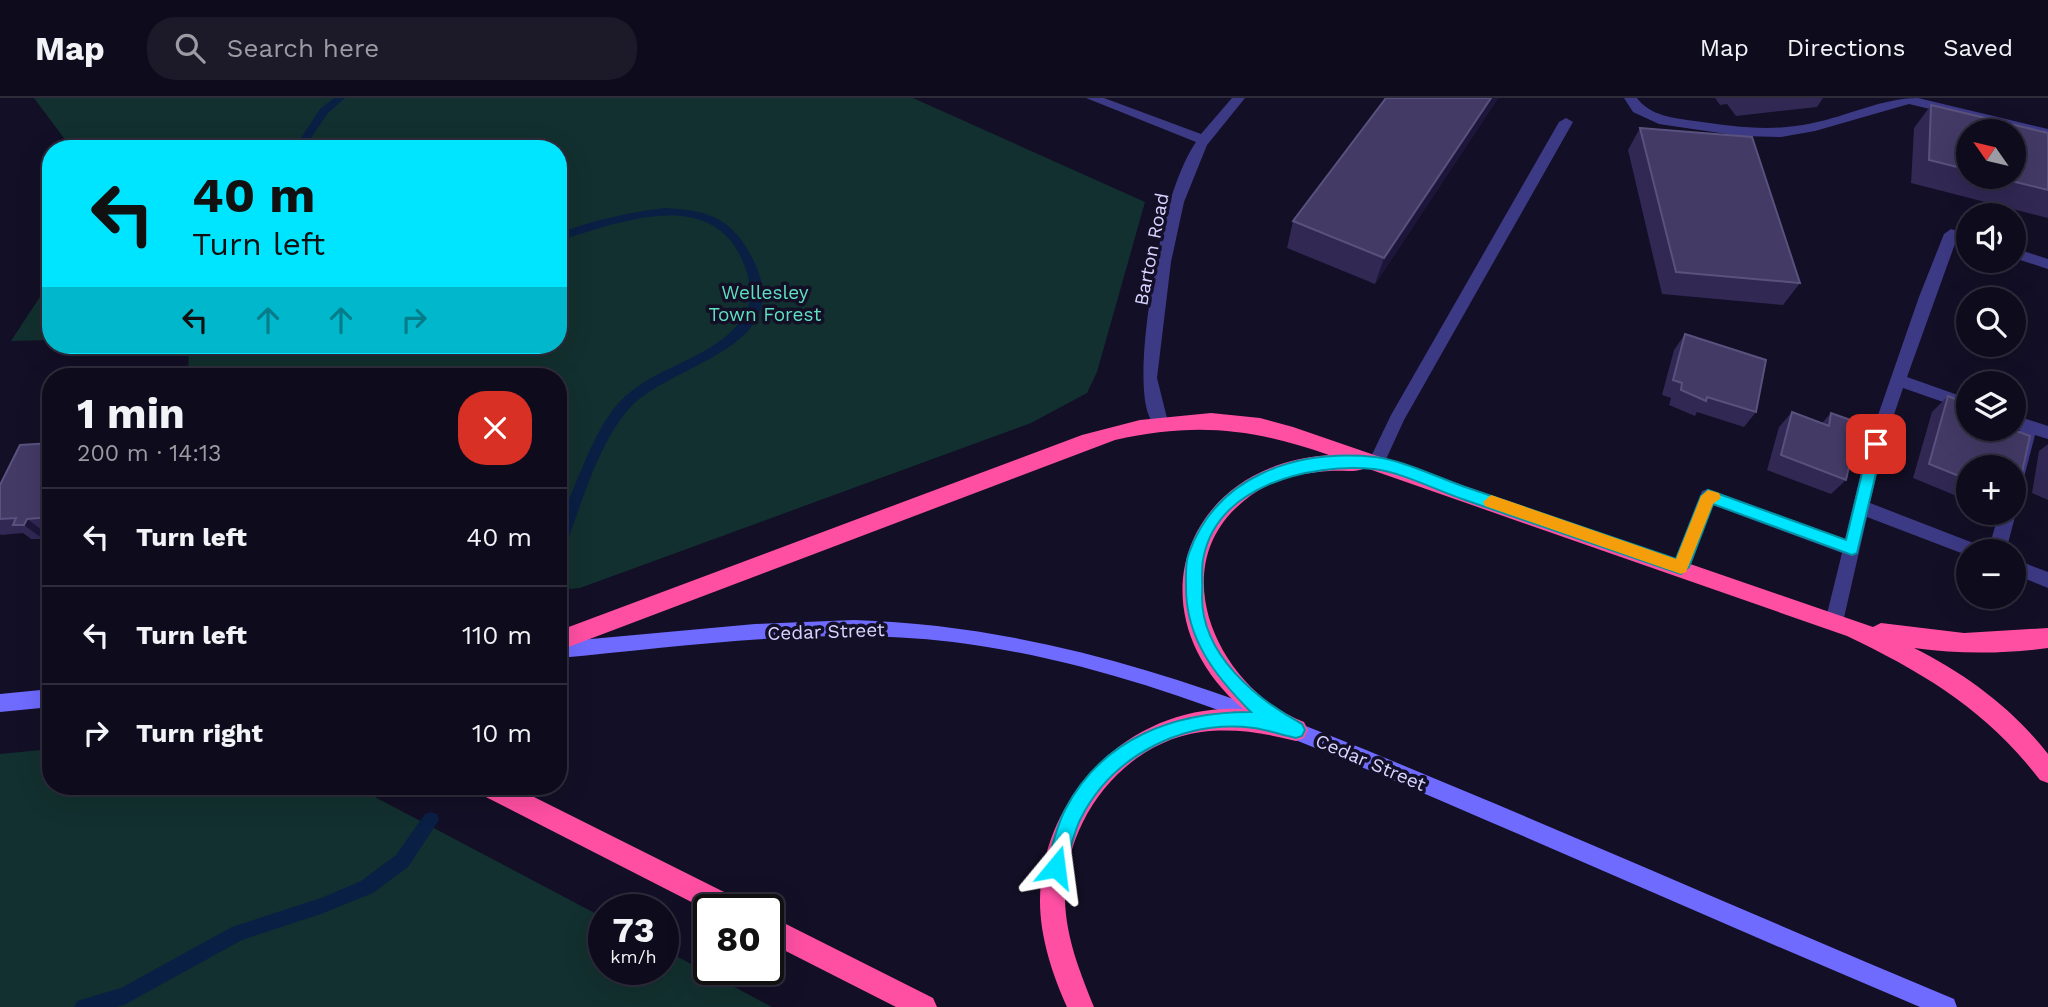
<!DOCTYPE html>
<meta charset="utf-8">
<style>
body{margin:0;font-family:"Work Sans",sans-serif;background:#1c1929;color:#f1f3f6;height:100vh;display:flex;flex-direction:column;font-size:26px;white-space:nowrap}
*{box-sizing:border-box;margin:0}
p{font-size:23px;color:#9b9ba3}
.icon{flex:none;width:38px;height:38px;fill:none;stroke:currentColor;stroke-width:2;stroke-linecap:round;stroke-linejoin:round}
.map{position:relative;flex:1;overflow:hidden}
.side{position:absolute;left:42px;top:270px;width:525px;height:427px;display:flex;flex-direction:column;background:#0e0b1c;border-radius:28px;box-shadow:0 7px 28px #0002,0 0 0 2px #2e2b3b}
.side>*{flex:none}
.guide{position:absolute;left:42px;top:42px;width:525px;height:214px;border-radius:28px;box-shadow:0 7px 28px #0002,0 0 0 2px #2e2b3b;background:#00e5ff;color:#111;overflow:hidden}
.needle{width:46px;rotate:304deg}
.controls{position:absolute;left:1956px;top:21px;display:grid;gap:14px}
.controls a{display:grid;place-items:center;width:70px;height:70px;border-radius:50%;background:#0e0b1c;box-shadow:0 7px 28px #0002,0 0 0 2px #2e2b3b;font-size:35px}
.speed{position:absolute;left:588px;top:796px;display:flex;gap:14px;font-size:35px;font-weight:700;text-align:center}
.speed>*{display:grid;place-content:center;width:91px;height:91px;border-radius:50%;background:#0e0b1c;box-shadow:0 7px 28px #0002,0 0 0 2px #2e2b3b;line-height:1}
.speed small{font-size:18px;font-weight:400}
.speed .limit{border:4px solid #111;border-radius:10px;background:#fff;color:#111}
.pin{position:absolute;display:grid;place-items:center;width:60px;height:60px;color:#fff;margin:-30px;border-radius:14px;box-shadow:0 4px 10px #0006}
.me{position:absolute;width:77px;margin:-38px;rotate:16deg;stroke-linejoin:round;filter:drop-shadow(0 0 5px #0008)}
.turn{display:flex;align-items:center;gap:24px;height:147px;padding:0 35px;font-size:32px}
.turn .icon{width:91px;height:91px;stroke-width:2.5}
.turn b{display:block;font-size:49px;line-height:60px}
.lanes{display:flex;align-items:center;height:66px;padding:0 35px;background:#0003;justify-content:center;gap:35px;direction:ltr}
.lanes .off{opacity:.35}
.round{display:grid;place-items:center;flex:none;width:74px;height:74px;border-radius:28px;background:#1c1929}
.headline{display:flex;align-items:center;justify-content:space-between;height:119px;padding:0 35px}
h1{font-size:42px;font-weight:700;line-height:52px}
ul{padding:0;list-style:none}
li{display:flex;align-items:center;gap:21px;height:98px;padding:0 35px;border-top:2px solid #2e2b3b}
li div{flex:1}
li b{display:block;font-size:26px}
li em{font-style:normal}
header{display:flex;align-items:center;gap:42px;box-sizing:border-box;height:98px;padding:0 35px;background:#0e0b1c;border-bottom:2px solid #2e2b3b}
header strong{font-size:33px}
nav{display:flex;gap:38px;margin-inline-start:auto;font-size:24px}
.search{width:490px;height:63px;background:#1c1929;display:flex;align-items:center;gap:18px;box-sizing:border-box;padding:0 24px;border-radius:28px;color:#9b9ba3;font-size:26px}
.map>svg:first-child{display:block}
</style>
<header>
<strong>Map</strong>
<div class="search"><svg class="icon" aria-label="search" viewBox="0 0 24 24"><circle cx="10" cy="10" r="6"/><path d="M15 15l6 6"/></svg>Search here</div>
<nav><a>Map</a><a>Directions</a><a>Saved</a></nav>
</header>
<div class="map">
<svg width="2048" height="909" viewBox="0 0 2048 909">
<rect width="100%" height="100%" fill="#130f26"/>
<g fill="#12302f">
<path d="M34 0H913L1145 104 1097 274 1087 295 1031 325 580 490 558 492V278H188L189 247H558V51H72Z"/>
<path d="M51 182V242L11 243Z"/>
<path d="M51 651V688H354L604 820V872H663V851L772 909H0V656Z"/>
</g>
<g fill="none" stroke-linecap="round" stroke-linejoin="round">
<g fill="#0a1f44" fill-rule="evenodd">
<path d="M334 0H345L328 15 311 40 314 51H304L301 40 320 11Z"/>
<path d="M665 110C704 112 729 118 749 154 806 252 670 263 628 312 598 347 582 404 566 447L564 451 559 453C555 429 568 405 577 382 590 352 603 317 628 296 664 265 714 260 743 220 753 205 751 185 745 169 715 85 618 125 558 143V135C593 123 628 114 665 110Z"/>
<path d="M431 714 437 716 439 722 408 769 373 795 321 816 242 842 124 907 116 909H74L77 903 121 890 232 829 321 800 361 783 396 757 425 716Z"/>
</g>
<g fill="#3d3a85" fill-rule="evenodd">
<path d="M1086 0H1104L1201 36 1232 0H1245L1207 47 1184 104 1171 164 1157 280 1168 324 1160 330C1122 318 1160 135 1170 103 1177 82 1184 62 1196 44Z"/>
<path d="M1624 0H1637C1650 18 1674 20 1695 23 1735 29 1773 34 1813 25 1848 18 1882 0 1918 0L2048 31V39L1909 6 1815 33 1781 39 1740 38 1659 26 1633 14Z"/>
<path d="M1566 20 1573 24 1404 322 1382 370H1370L1368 365 1391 317 1559 24Z"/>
<path d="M1951 131 1969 137V147L1956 143 1907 279 1969 301V313L1903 290 1884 346 1870 405 1981 448 1984 453H1969V458L1867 419 1843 524 1840 530 1834 532 1828 530 1825 524 1842 455 1713 407 1687 474H1675L1672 469 1700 398 1702 393 1708 391 1845 441 1868 346 1919 199 1944 136Z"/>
<path d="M2014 150 2048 161V171L2014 160Z"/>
<path d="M2014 317 2048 328V341L2035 337 2022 387 2014 394V369H2010L2020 332 2014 330Z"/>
<path d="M2014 412 2016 415 2006 453H1988L1999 415H2014Z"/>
<path d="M2014 461 2048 474V490L2014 476Z"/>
</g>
<g fill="#6f6bff" fill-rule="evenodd">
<path d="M854 522C1076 529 1266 610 1467 694 1630 762 1791 833 1954 901L1957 909H1920C1758 841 1598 770 1437 701 1281 635 1123 565 953 544 822 528 689 548 558 560V544L755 526Z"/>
<path d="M51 591V609L0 614V596Z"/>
</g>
<g fill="#ff4fa3" fill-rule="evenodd">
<path d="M1211 315 1260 320 1293 329 1873 529 1881 525 1964 535 2048 530V550C2003 556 1959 556 1914 550 1966 576 2012 610 2048 656V685L2040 682C1986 612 1926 576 1847 538L1366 370C1355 375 1342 372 1330 373 1299 375 1269 382 1245 402 1160 469 1220 592 1304 624L1308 632 1304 640 1296 643C1264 635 1235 630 1201 634 1122 645 1063 724 1065 802 1066 840 1080 874 1094 909H1067C1050 871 1036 827 1041 785 1052 684 1140 605 1243 611 1131 515 1183 367 1329 357 1252 330 1195 324 1115 342L558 553V533L1082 337 1140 322Z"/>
<path d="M476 688H512L742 803 746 812 709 813 480 696Z"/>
<path d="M768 817 933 900 937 909H896L768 844Z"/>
</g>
</g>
<g fill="#312854" fill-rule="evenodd">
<path d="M1498 0 1375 186 1287 150 1293 123Z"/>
<path d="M1715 0H1823L1817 9 1736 18 1727 6 1720 7Z"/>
<path d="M1931 7 2048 35V120L1911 85 1914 30ZM1969 33 2014 79H1969Z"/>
<path d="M1640 30 1800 185 1783 207 1662 196 1628 52Z"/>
<path d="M1685 236 1756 314 1744 329 1697 314 1695 318 1669 307 1671 300 1662 297 1674 252Z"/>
<path d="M1948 298 1969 307V331H2011L2030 338 2016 401 2014 402V369H1969V403L1913 380 1932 314Z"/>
<path d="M1792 314 1822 325 1831 315 1846 382 1831 396 1767 372 1779 329Z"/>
<path d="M51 345V434L46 435 43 441H31L23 435 1 437 0 436V387Z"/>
<path d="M2048 346V402L2032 395 2039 353Z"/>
</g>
<g fill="#1d163a">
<path d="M1491 0H1498L1375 186 1384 160Z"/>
<path d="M27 421 46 435 43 441 24 427Z"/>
</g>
<g fill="#433a66" stroke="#5a527e" stroke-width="2">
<path d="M1386 0H1491L1384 160 1293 123Z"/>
<path d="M1931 7 2048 35V92L1995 79H2014V33H1969V72L1929 62Z"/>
<path d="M1640 30 1752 39 1800 185 1676 174Z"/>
<path d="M1685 236 1766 262 1756 314 1707 299 1706 303 1681 292 1682 285 1673 282Z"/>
<path d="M1948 298 1969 307V331H2011L2030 338 2016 401 2014 400V369H1969V382L1929 366Z"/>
<path d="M1792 314 1829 328 1831 315 1859 325 1846 382 1781 357Z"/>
<path d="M51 345V376L48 382H51V419L27 421 24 427H13L16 420 0 421V387L20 347Z"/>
</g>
<path fill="#00e5ff" stroke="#0095a6" stroke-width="2" d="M1876 340 1883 346 1857 455 1852 457 1713 406 1689 469 1681 476C1609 451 1537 426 1465 402 1438 393 1401 374 1374 371 1310 365 1216 387 1203 462 1201 473 1203 487 1202 499 1202 557 1256 601 1302 626L1305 632 1302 638 1296 640C1282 637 1268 632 1254 630 1184 621 1113 657 1081 720 1072 737 1070 758 1062 776L1056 778 1049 776 1046 769C1052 751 1056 729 1065 712 1102 640 1174 614 1251 614 1215 578 1185 540 1186 487 1186 476 1185 465 1189 455 1217 377 1297 351 1375 359 1402 362 1439 380 1465 389 1536 413 1606 437 1676 461L1701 398 1708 392 1846 442 1869 346Z"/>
<path fill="#f59e0b" d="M1708 392 1719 395 1721 400 1713 406 1686 474 1681 476 1485 408 1483 404 1491 397 1676 461 1701 398Z"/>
<g text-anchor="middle" stroke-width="7" stroke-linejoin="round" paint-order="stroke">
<g font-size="19" fill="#d9d4ff" stroke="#130f26">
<text transform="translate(1151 151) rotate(-79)" y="7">Barton Road</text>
<text transform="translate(826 533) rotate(-2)" y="7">Cedar Street</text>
<text transform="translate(1371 664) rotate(23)" y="7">Cedar Street</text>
</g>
<g font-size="19" fill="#5fe0c0" stroke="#130f26">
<text x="765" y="201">Wellesley<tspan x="765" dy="22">Town Forest</tspan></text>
</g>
</g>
</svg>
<div class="controls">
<a><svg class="needle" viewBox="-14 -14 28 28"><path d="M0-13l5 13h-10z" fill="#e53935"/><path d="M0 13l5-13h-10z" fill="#9b9ba3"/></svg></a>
<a><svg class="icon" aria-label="sound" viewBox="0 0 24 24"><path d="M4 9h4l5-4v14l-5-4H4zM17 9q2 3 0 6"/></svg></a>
<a><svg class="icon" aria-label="search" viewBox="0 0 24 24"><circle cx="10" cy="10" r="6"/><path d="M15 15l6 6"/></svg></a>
<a><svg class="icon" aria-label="layers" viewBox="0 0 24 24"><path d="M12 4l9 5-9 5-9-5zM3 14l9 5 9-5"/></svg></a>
<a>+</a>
<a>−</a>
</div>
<div class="speed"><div>73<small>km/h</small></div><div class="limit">80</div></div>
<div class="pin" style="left:1876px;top:346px;background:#d93025"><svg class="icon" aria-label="arrive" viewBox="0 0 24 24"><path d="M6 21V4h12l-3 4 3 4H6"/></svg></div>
<svg class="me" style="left:1056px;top:769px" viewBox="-20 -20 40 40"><path d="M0-17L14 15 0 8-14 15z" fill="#00e5ff" stroke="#fff" stroke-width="4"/></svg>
<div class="guide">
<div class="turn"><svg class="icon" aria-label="left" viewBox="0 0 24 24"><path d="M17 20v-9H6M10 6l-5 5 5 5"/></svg><div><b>40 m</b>Turn left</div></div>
<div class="lanes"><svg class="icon" aria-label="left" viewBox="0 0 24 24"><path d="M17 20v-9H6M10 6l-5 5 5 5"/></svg><svg class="icon off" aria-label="ahead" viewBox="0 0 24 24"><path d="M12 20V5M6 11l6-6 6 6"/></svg><svg class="icon off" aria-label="ahead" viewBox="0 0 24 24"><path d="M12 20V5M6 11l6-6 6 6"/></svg><svg class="icon off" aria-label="right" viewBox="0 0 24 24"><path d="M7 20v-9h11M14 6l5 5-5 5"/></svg></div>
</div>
<section class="side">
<div class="headline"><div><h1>1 min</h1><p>200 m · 14:13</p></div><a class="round" style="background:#d93025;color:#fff"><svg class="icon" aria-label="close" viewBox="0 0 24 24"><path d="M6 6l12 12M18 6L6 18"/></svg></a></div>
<ul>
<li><svg class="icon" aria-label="left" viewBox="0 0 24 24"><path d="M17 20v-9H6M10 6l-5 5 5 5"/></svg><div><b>Turn left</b></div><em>40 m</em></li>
<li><svg class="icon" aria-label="left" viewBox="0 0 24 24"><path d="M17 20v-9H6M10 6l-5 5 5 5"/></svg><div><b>Turn left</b></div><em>110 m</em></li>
<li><svg class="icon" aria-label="right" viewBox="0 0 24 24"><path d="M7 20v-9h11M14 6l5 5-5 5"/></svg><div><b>Turn right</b></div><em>10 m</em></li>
</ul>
</section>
</div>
